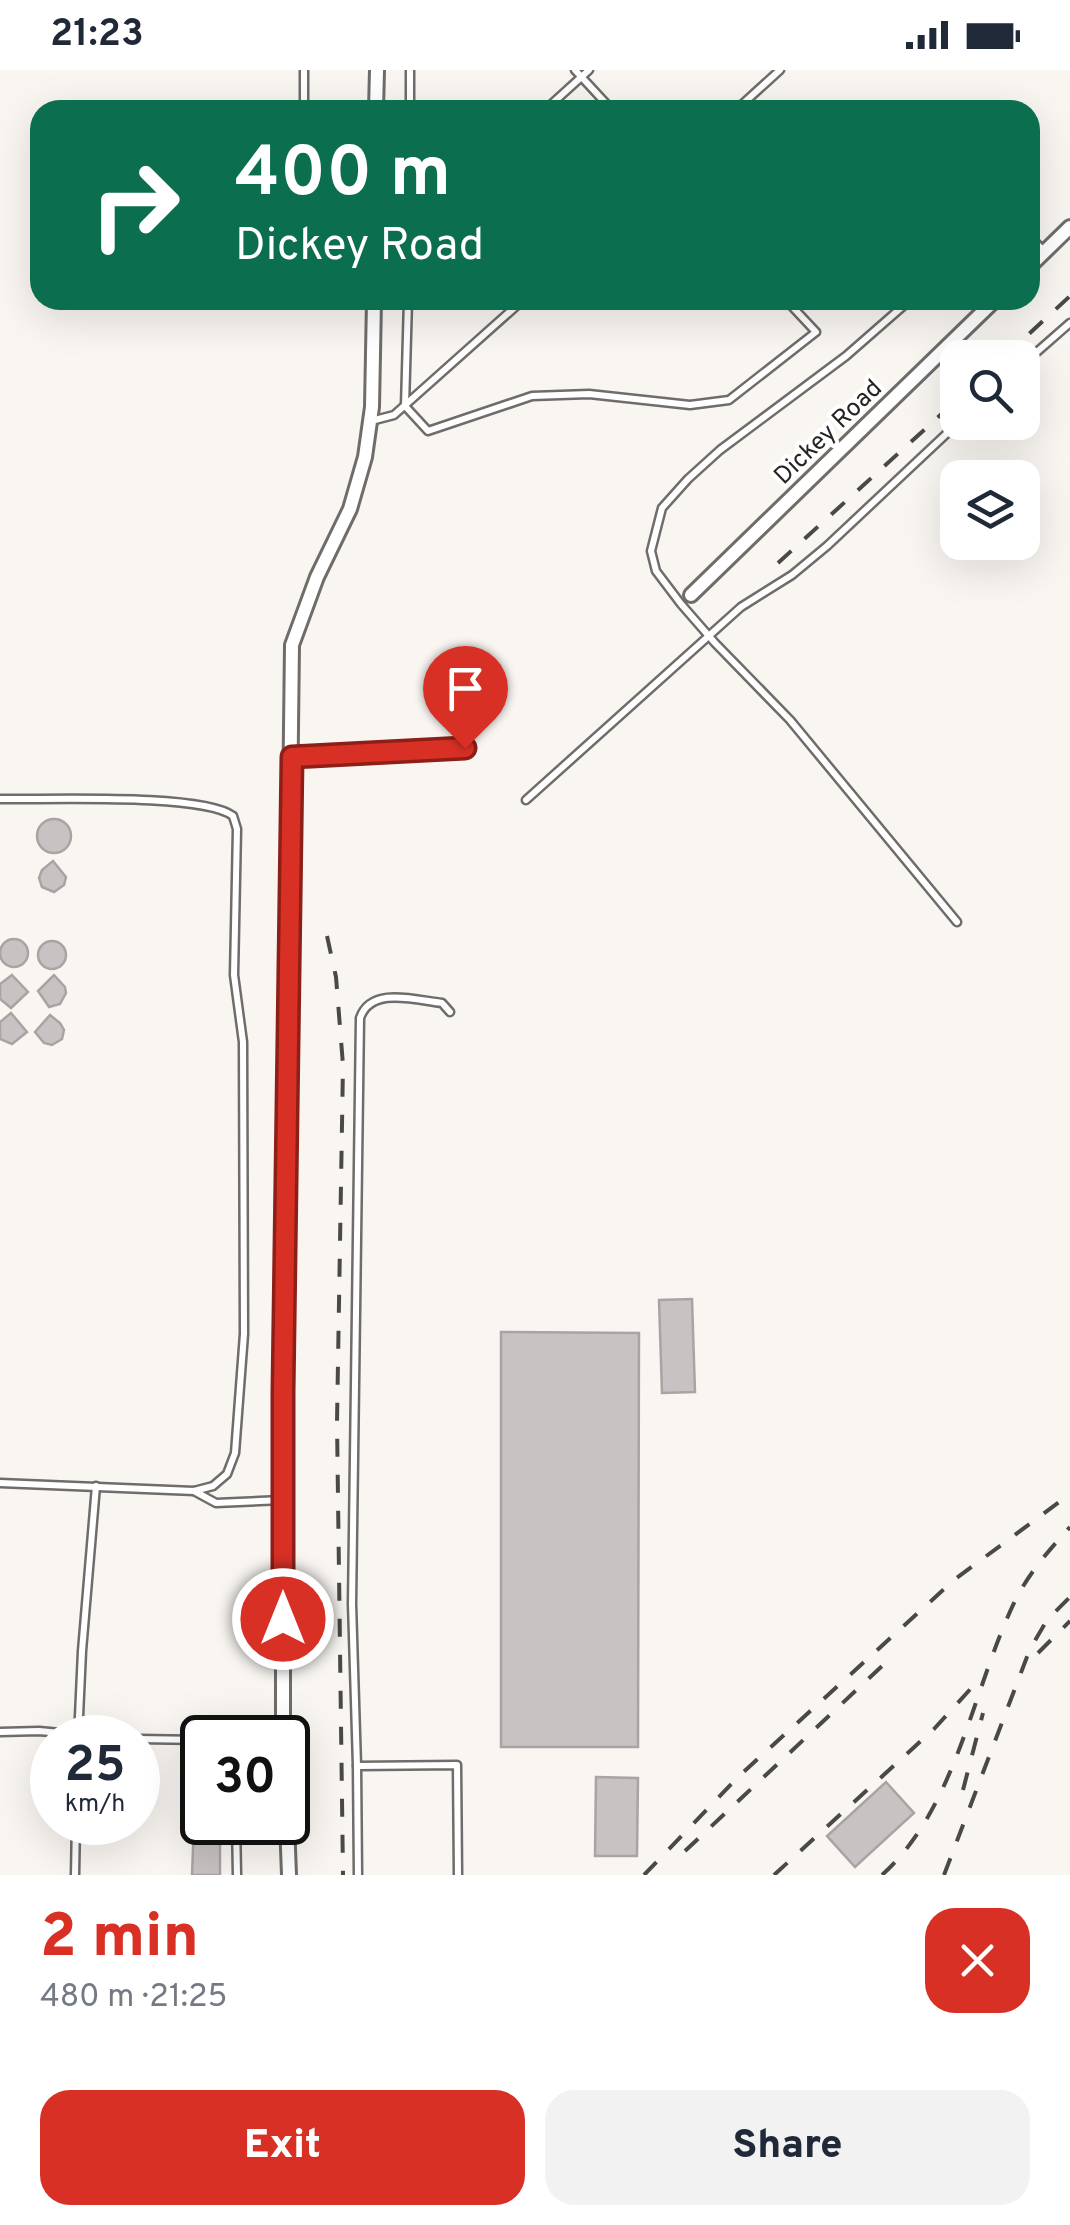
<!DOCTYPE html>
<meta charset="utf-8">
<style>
body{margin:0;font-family:Overpass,sans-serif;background:#f2f2f3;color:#1f2937;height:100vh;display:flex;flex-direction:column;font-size:38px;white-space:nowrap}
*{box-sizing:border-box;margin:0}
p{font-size:32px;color:#747a83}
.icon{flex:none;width:55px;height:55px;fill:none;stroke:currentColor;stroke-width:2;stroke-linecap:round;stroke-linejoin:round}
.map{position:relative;height:1805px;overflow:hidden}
.side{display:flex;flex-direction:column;background:#fff;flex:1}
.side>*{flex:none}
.hud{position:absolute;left:30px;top:30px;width:1010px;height:210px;border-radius:30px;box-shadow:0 10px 40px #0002;background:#0b6e4f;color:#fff;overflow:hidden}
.controls{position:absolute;left:940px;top:270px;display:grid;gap:20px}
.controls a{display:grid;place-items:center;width:100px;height:100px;border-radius:20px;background:#fff;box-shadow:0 10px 40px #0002;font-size:50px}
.speed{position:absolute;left:30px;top:1645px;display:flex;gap:20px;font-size:50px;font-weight:700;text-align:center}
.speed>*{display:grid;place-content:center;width:130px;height:130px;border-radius:50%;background:#fff;box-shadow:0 10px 40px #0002;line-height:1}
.speed small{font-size:25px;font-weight:400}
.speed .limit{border:5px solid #111;border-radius:15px;background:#fff;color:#111}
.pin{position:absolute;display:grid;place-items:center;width:85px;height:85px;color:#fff;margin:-102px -42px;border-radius:50% 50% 50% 0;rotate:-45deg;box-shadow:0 0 10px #0007}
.pin .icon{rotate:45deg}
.me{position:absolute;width:110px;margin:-55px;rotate:0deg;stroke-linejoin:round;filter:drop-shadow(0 0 8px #0008)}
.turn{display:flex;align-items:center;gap:35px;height:210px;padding:0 40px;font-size:45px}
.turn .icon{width:130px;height:130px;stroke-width:2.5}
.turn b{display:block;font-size:70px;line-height:85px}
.round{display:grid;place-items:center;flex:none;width:105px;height:105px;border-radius:30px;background:#f2f2f3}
.summary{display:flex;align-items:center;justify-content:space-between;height:170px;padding:0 40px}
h1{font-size:60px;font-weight:800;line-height:75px;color:#d93025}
.button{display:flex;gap:20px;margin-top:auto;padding:20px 40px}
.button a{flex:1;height:115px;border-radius:30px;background:#d93025;color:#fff;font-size:40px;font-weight:800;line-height:115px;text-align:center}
.button a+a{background:#f2f2f3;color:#1f2937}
.status{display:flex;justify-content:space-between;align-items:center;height:70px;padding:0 50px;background:#fff;direction:ltr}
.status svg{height:28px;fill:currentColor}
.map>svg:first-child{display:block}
</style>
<div class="status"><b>21:23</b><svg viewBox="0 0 49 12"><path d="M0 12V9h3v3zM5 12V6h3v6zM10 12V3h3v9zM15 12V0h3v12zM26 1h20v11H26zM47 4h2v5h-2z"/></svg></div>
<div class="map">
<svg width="1070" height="1805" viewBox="0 0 1070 1805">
<rect width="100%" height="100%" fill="#f9f6f2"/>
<g fill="#c8c2c2" stroke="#a9a4a4" stroke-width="2.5">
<circle cx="54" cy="766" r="17"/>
<path d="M53 791 66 807 64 815 54 822 42 817 39 808 42 800Z"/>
<circle cx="14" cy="883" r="14"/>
<circle cx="52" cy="885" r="14"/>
<path d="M12 905 28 922 11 938 0 929V914Z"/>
<path d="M54 905 65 917 66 923 60 934 49 937 38 921Z"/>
<path d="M11 943 27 962 12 974 0 969V952Z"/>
<path d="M50 945 60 953 64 960 62 969 52 975 44 973 35 962Z"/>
<path d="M692 1229 695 1322 662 1323 659 1230Z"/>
<path d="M501 1262 639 1263 638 1677H501Z"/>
<path d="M596 1707 638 1708 637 1786H595Z"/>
<path d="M886 1712 914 1743 855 1797 827 1766Z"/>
<path d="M194 1752H220V1805H192Z"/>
</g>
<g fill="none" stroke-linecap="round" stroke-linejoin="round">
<defs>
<g id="lane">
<path d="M575 0 612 40"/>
<path d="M304 40V0"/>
<path d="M410 40V0"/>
<path d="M545 40 589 0"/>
<path d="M736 40 780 0"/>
<path d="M1030 167 1043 180"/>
<path d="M408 230 405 336 428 361 532 326 589 324 690 335 729 330 816 262 786 230"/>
<path d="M910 230 846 286 720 380 688 409 662 438 651 481 656 501 681 534 715 573 790 650 957 852"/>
<path d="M1022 295 1070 253"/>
<path d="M371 351 394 345 523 230"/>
<path d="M0 729C46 730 202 723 233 746L237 759 234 905 243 972 244 1264 235 1383 227 1404 213 1416 194 1421 0 1413"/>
<path d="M526 730 741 537 792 505 827 476 959 352"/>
<path d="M194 1421 216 1433 282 1430"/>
<path d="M0 1662 39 1661 115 1668"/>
<path d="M78 1668 82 1581 96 1416"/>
<path d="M138 1669 202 1670"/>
<path d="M357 1696 352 1534 360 948C371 916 415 930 442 933L450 942"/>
<path d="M236 1752 237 1805"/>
<path d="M75 1805 76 1752"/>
<path d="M358 1805 357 1696 457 1695 458 1805"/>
</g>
<g id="street">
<path d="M376 40 377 0"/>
<path d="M1030 196 1070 157"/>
<path d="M691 525 995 230"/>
<path d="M291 687 465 679"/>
<path d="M283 1668V1322L292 575 317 507 350 439 365 387 372 337 374 230"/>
<path d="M287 1752 289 1805"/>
</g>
</defs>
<use href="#lane" stroke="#6f6c69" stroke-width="11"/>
<use href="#street" stroke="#6f6c69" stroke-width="18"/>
<use href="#lane" stroke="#fff" stroke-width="6"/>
<use href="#street" stroke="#fff" stroke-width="12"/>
<g stroke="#4b4947" stroke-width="4" stroke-dasharray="18 18" stroke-linecap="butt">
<path d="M1003 288 1070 226"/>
<path d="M778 493 958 329"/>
<path d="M327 866 336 907 343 995 337 1352 343 1805"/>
<path d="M1038 1583 1070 1551"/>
<path d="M963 1720 983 1643"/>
<path d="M685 1781 882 1596"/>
<path d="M644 1805 738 1707 954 1510 1070 1424"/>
<path d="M774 1805 934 1659 975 1614"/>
<path d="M882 1805C957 1737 972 1620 1015 1531 1028 1504 1050 1479 1070 1457"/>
<path d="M944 1805 1030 1579 1047 1550 1070 1527"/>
</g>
</g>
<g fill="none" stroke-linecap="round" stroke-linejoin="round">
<defs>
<path id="route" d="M283 1549V1322L292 687 465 678"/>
</defs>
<use href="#route" stroke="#8d1f18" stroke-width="25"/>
<use href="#route" stroke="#d93025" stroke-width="18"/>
</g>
<g text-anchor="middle" stroke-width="8" stroke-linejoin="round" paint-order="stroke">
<g font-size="25" fill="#262423" stroke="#fff">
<text transform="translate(827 361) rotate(-44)" y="9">Dickey Road</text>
</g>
</g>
</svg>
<div class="controls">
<a><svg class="icon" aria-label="search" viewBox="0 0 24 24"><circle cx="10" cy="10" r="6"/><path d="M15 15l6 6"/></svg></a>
<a><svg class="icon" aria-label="layers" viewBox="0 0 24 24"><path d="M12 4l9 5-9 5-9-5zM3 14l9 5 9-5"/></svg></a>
</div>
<div class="speed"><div>25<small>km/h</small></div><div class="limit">30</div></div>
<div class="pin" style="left:465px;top:678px;background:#d93025"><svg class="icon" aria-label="arrive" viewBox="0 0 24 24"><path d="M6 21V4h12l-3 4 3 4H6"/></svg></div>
<svg class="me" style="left:283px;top:1549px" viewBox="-20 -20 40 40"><circle r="17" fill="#d93025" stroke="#fff" stroke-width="3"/><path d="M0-11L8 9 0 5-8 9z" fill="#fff"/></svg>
<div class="hud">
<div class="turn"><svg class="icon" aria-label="right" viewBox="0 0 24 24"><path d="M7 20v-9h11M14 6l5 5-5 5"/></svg><div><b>400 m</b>Dickey Road</div></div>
</div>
</div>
<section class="side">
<div class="summary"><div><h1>2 min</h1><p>480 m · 21:25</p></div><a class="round" style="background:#d93025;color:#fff"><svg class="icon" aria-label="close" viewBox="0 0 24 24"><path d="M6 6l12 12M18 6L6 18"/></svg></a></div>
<div class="button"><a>Exit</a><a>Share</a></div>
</section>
